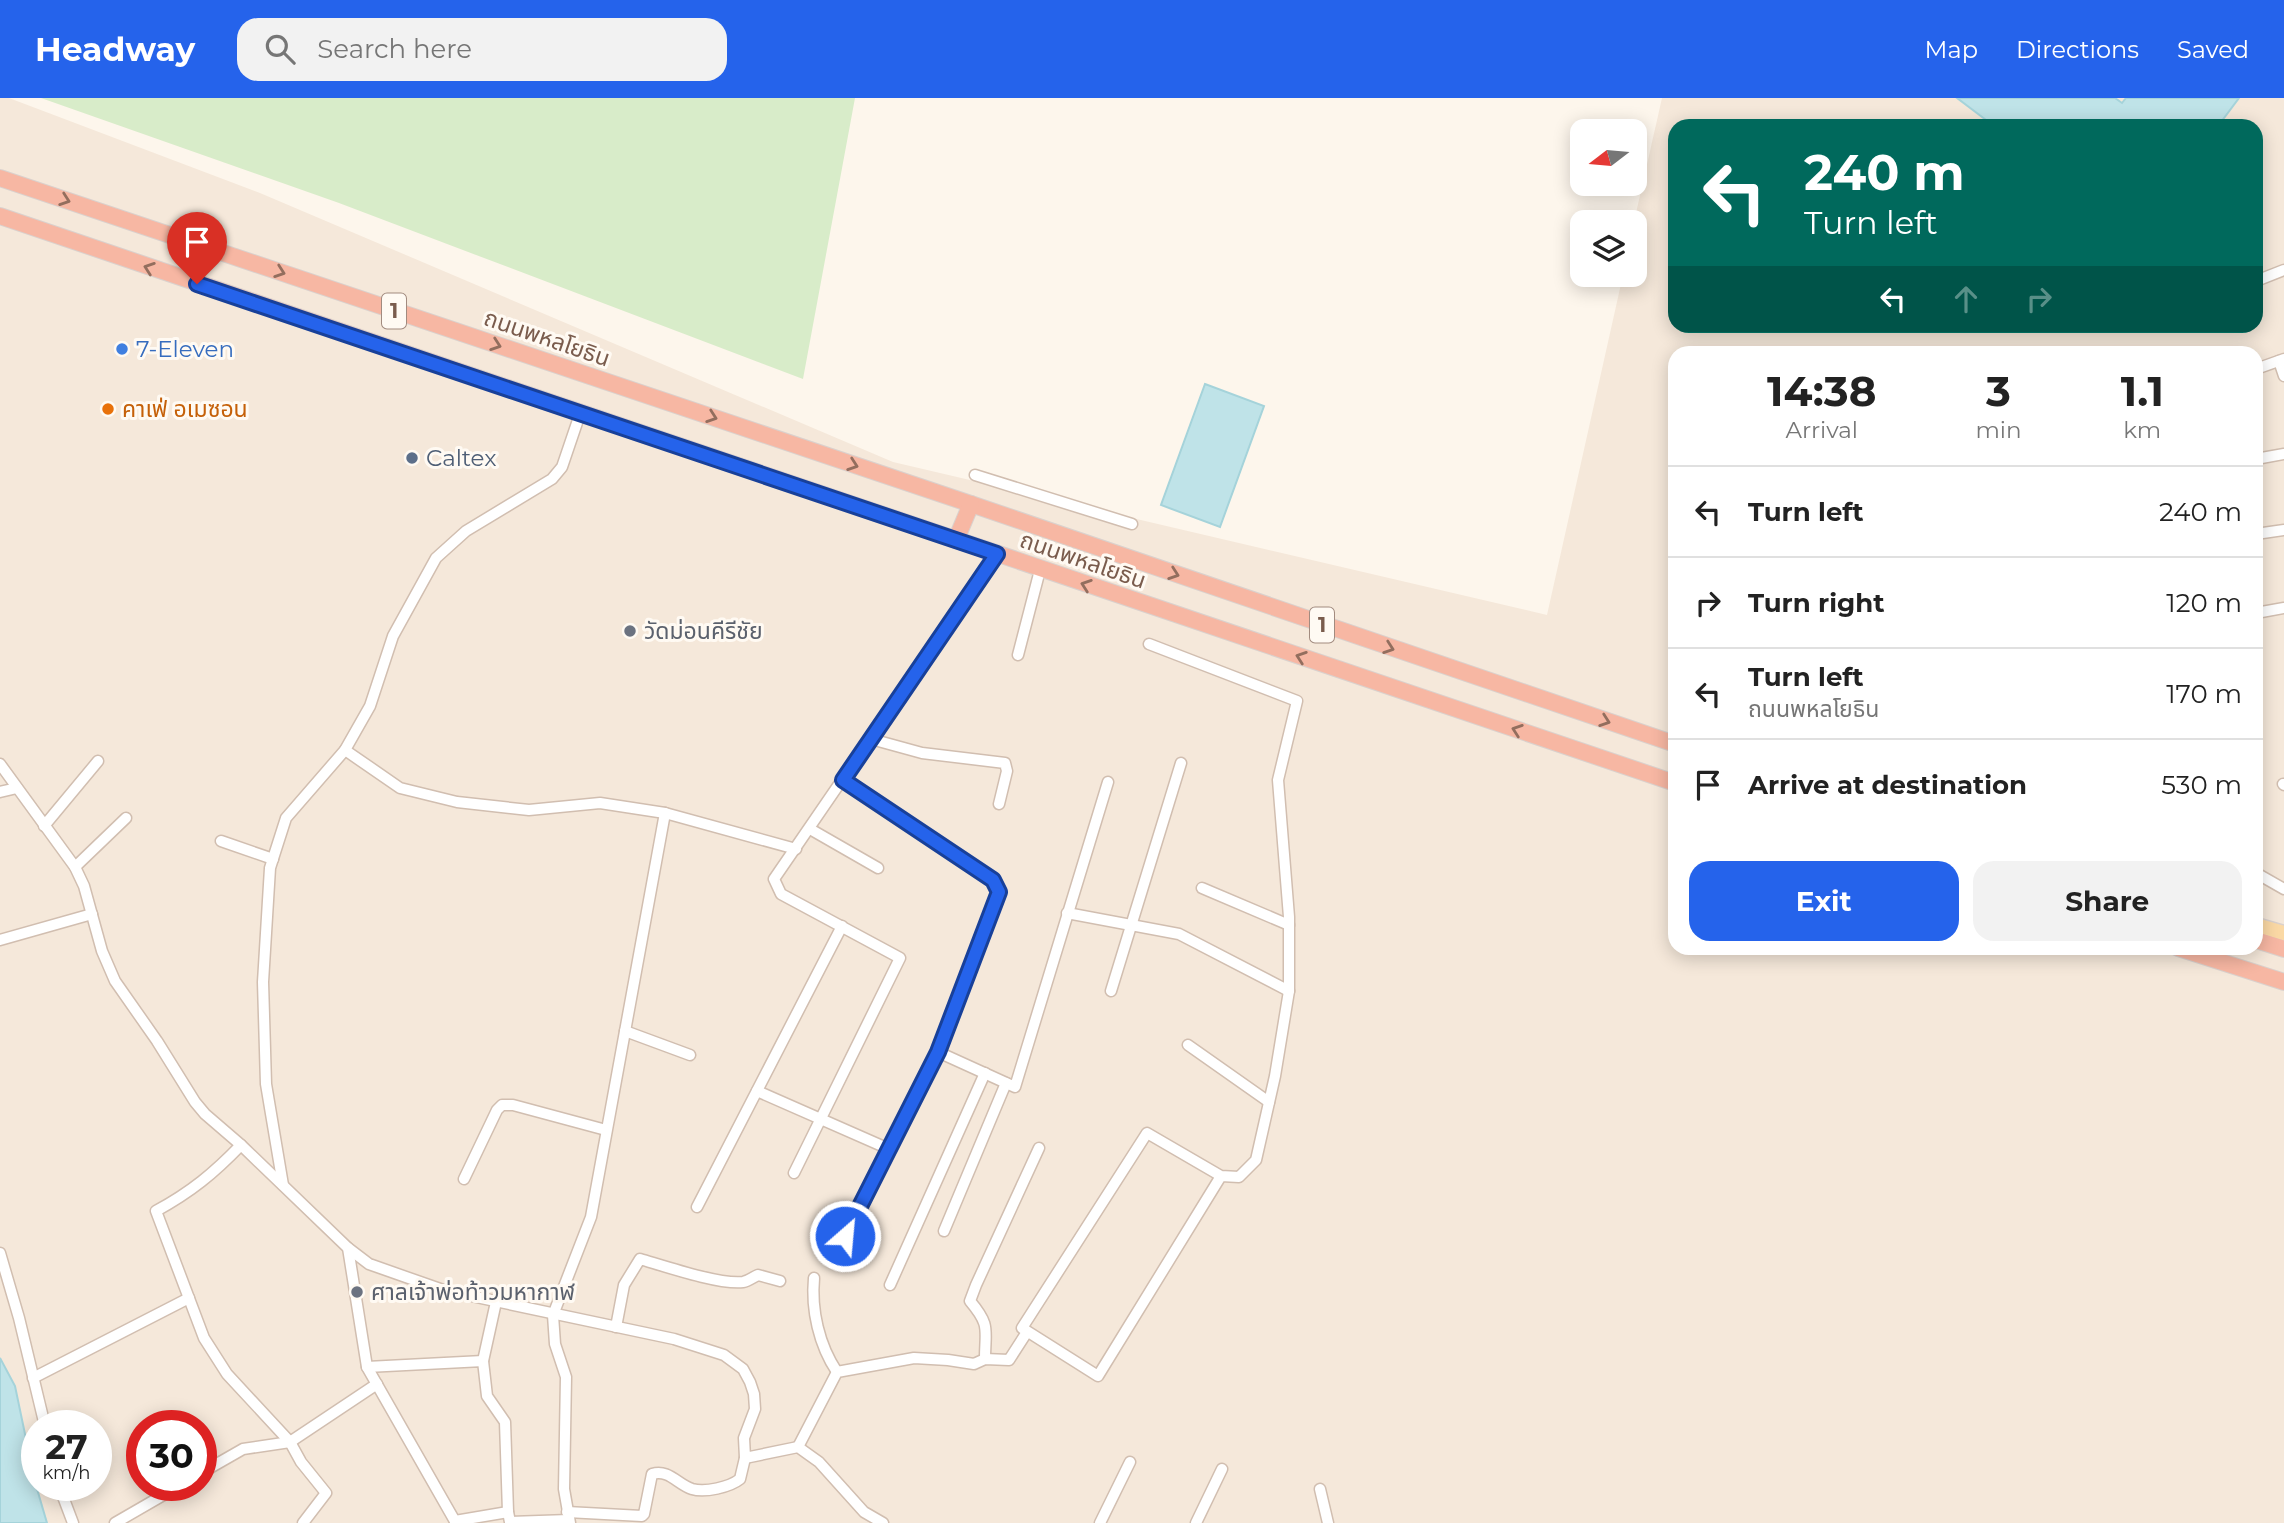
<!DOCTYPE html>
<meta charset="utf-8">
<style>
body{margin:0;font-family:Montserrat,"Noto Sans Thai",sans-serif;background:#f2f2f2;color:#222;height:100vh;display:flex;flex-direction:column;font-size:26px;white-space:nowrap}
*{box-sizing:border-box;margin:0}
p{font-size:23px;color:#767676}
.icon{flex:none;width:38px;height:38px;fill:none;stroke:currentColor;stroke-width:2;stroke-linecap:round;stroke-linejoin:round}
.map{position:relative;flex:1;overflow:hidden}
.drawer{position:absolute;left:1668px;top:248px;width:595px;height:609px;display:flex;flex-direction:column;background:#fff;border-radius:21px;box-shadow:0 4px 18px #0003}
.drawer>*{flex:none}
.top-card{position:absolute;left:1668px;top:21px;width:595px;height:214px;border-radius:21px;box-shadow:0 4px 18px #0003;background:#00695c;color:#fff;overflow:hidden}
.needle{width:46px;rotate:254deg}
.buttons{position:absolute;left:1570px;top:21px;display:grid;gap:14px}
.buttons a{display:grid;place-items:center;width:77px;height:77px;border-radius:14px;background:#fff;box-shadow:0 4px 18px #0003;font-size:35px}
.speed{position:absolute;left:21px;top:1312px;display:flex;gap:14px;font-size:35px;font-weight:700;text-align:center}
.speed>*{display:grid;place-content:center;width:91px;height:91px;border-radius:50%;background:#fff;box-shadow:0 4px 18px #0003;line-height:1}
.speed small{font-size:18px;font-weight:400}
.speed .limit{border:10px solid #d22;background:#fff;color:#111}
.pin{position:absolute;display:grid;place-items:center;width:60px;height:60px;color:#fff;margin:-72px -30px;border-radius:50% 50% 50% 0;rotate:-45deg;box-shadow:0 0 7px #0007}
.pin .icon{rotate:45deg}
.me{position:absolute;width:77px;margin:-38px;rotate:27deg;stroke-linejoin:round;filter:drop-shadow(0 0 5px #0008)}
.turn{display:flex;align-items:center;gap:24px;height:147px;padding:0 21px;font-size:32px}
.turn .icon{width:91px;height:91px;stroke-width:2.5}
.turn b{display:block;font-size:49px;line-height:60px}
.lanes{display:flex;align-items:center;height:66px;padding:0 21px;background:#0003;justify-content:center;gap:35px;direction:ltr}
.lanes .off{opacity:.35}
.eta{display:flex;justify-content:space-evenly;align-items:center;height:119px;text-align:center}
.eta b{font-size:42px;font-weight:700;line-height:49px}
.button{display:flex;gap:14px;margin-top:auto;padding:14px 21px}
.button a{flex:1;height:80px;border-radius:21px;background:#2563eb;color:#fff;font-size:28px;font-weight:700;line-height:80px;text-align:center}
.button a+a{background:#f2f2f2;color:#222}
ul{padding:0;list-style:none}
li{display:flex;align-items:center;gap:21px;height:91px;padding:0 21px;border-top:2px solid #e0e0e0}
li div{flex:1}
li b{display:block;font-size:26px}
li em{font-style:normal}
header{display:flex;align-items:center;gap:42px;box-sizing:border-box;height:98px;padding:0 35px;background:#2563eb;color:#fff}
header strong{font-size:33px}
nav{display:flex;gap:38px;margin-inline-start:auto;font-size:24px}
.search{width:490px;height:63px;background:#f2f2f2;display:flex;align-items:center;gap:18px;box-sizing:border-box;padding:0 24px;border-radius:21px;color:#767676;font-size:26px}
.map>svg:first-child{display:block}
</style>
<header>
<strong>Headway</strong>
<div class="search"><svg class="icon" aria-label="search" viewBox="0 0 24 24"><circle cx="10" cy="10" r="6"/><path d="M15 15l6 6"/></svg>Search here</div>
<nav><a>Map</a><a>Directions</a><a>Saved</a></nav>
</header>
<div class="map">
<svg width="2284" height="1425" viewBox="0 0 2284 1425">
<rect width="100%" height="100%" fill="#fdf6ec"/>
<path fill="#f5e8da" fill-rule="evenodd" d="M0 0H9L260 95 893 364 1547 517 1623 177H1634V124L1662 0H2284V1425H0ZM1675 28H2256V228H1675ZM1675 256H2256V850H1675ZM37 1328H96V1388H37ZM142 1328H201V1388H142Z"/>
<path fill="#d8ecc9" d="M41 0H855L803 281 339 105Z"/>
<g fill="#bfe3e8" stroke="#a5d3da" stroke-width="2">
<path d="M1957 0H2115L2122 5 2126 0H2239L2218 28H1994Z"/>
<path d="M1205 286 1264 308 1220 429 1161 407Z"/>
<path d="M0 1260 15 1288 35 1384 47 1425H0Z"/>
</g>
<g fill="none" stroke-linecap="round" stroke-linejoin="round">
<defs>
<g id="minor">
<path d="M2256 183 2284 172"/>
<path d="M2279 263 2284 278"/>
<path d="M2256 271 2284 261"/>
<path d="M2256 361 2284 356"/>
<path d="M975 377 1132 426"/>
<path d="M2256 436 2284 432"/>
<path d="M2256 515 2284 510"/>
<path d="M1149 546 1297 603 1278 682 1289 819V893L1275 978 1256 1062 1239 1079 1221 1078 1147 1035 1022 1230 1098 1278 1221 1078"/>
<path d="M1018 557 1040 472"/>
<path d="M871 641 922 655 1005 665 1007 673 999 706"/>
<path d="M345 652 400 690 457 704 529 712 600 705 665 715 796 751"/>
<path d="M0 666 75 769 84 788 102 853 115 883 157 943 195 1004 205 1016 241 1047 348 1150 367 1269 456 1425"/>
<path d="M2283 686 2284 687"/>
<path d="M0 694 17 690"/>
<path d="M44 728 98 663"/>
<path d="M810 731 878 770"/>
<path d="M221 743 273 761"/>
<path d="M75 769 126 720"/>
<path d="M2256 775 2284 791"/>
<path d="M1202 790 1289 827"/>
<path d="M1067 815 1179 836 1289 893"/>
<path d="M0 842 92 816"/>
<path d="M1111 893 1181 665"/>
<path d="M625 933 690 957"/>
<path d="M1188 947 1269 1004"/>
<path d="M938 954 1015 989 1108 684"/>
<path d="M757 993 889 1051"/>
<path d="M241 1047C214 1075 191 1094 156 1113L204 1240 227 1276 290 1344 301 1364 326 1395 303 1425"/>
<path d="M794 1075 900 860 781 796 774 781 997 456"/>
<path d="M464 1081 497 1012 502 1007H513L606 1032"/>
<path d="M283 1087 266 986 263 884 270 770 286 720 345 652 370 608 393 538 436 460 466 433 552 381 562 369 580 316"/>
<path d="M697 1109 842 828"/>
<path d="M944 1133 1006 985"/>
<path d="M348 1150 369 1166 443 1192 674 1241 724 1257 743 1271 750 1284 754 1296 755 1311 744 1340 745 1360 798 1349 819 1364 864 1414 883 1425"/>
<path d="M0 1155 19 1220 45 1328"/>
<path d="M834 1159 938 954 999 794 993 782 843 682"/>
<path d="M814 1180C811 1212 819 1247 837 1274"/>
<path d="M890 1187 985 975"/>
<path d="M616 1229 624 1187 640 1161C664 1168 720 1187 743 1184 749 1183 753 1179 758 1177L780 1183"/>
<path d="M985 1261C985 1231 991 1228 970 1203L976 1187 1039 1050"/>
<path d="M483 1263 496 1204"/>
<path d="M367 1269 483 1263 487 1298 505 1324 508 1414 455 1423"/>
<path d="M33 1280 189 1200"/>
<path d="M798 1349 837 1274 914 1260 948 1262 974 1266 985 1261 1009 1262 1027 1234"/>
<path d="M201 1375 243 1351 290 1344 377 1286"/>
<path d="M59 1388 73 1425"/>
<path d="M1320 1391 1328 1425"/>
<path d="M508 1414 510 1424 569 1422"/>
<path d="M567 1414 642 1418 644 1416 652 1376C669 1371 677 1386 692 1391 705 1395 730 1389 740 1381L745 1360"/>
<path d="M115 1425 179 1388"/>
<path d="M570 1425 564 1391 566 1279 555 1246 553 1217 591 1119 665 715"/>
<path d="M1100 1425 1130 1364"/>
<path d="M1196 1425 1222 1371"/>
</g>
<path id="major" d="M2256 827 2284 835"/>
<g id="highway">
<path d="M0 80 971 406 1675 646"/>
<path d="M0 118 1675 685"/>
<path d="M956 442 971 406"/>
<path d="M2256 842 2284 851"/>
<path d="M2178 850 2284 884"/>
</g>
</defs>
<use href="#minor" stroke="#d1beb0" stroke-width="13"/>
<use href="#major" stroke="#dad1cd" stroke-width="17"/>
<use href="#highway" stroke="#dad1cd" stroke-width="18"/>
<use href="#minor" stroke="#fff" stroke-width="10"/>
<use href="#major" stroke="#fbd9a5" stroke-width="14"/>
<use href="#highway" stroke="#f7b7a3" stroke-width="16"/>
</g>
<defs><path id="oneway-chevron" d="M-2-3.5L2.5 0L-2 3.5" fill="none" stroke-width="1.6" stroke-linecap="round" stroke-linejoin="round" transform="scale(1.75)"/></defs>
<g stroke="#936e5e">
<use href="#oneway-chevron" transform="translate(65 102) rotate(19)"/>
<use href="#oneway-chevron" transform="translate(149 170) rotate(-161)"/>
<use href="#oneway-chevron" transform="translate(280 174) rotate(19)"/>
<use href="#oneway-chevron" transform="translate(496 247) rotate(19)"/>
<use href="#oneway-chevron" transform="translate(712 319) rotate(19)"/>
<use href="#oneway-chevron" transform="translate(853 367) rotate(19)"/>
<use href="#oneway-chevron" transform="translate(1174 476) rotate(19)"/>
<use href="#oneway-chevron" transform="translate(1086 487) rotate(-161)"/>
<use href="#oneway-chevron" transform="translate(1389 550) rotate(19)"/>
<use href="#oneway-chevron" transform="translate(1301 559) rotate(-161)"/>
<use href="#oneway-chevron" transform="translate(1605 623) rotate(19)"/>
<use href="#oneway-chevron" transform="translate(1517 632) rotate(-161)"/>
</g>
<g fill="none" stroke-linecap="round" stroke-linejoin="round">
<defs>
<path id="route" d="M197 186 997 456 843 682 993 782 999 794 938 954 845 1138"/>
</defs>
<use href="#route" stroke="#184099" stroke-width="18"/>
<use href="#route" stroke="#2563eb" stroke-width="12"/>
</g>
<circle fill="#3f7fe0" stroke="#fffaf3" stroke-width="2.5" cx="122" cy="251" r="7"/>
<circle fill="#e8710a" stroke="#fffaf3" stroke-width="2.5" cx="108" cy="311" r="7"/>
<circle fill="#5c6f8a" stroke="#fffaf3" stroke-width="2.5" cx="412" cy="360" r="7"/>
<g fill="#6b7280" stroke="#fffaf3" stroke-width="2.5">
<circle cx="630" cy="533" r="7"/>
<circle cx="357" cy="1194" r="7"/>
</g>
<g text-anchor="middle" stroke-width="6" stroke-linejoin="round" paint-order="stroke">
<g fill="#fffaf3" stroke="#a28b7f" stroke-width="2">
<rect x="382" y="195.5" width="24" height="35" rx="5"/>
<rect x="1310" y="509.5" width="24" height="35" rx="5"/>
</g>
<g font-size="21" font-weight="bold" fill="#7a5c4d">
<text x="394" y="220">1</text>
<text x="1322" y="534">1</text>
</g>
<g font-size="23" fill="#7a5c4d" stroke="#fffaf3">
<text transform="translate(547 240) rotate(19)" y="8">ถนนพหลโยธิน</text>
<text transform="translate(1083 462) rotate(19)" y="8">ถนนพหลโยธิน</text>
</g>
<g font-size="23" fill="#366cbe" stroke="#fffaf3" text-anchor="start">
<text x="136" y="259">7-Eleven</text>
</g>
<g font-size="23" fill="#c56008" stroke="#fffaf3" text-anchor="start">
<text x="122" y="319">คาเฟ่ อเมซอน</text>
</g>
<g font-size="23" fill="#4e5e75" stroke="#fffaf3" text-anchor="start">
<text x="426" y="368">Caltex</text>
</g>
<g font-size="23" fill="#5b616d" stroke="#fffaf3" text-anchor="start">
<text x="644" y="541">วัดม่อนคีรีชัย</text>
<text x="371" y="1202">ศาลเจ้าพ่อท้าวมหากาฬ</text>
</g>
</g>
</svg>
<div class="buttons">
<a><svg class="needle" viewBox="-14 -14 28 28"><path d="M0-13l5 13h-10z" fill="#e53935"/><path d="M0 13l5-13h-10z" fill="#767676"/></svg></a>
<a><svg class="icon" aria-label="layers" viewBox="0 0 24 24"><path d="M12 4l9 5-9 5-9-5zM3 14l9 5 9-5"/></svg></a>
</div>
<div class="speed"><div>27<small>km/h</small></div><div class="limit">30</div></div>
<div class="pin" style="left:197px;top:186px;background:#d93025"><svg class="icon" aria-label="arrive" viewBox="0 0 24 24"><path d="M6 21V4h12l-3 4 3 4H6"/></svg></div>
<svg class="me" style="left:845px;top:1138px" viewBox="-20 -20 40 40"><circle r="17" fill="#2563eb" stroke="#fff" stroke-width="3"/><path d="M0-11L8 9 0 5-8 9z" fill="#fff"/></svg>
<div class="top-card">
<div class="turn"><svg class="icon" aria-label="left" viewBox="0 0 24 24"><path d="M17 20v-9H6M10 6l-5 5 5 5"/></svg><div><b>240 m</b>Turn left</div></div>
<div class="lanes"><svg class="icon" aria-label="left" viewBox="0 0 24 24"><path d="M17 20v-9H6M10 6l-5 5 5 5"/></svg><svg class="icon off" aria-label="ahead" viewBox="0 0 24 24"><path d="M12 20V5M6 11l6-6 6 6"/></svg><svg class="icon off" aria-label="right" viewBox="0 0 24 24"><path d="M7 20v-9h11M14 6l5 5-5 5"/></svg></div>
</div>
<section class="drawer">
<div class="eta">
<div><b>14:38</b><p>Arrival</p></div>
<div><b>3</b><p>min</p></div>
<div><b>1.1</b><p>km</p></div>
</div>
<ul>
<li><svg class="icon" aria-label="left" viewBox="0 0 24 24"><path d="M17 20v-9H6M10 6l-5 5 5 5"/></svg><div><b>Turn left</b></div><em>240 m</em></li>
<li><svg class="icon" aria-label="right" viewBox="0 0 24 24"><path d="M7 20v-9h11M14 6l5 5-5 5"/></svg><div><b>Turn right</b></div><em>120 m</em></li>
<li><svg class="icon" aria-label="left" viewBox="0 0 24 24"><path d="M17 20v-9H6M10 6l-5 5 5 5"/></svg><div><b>Turn left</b><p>ถนนพหลโยธิน</p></div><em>170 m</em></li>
<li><svg class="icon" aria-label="arrive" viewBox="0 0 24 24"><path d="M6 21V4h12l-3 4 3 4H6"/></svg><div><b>Arrive at destination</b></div><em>530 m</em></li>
</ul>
<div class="button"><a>Exit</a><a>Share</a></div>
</section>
</div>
